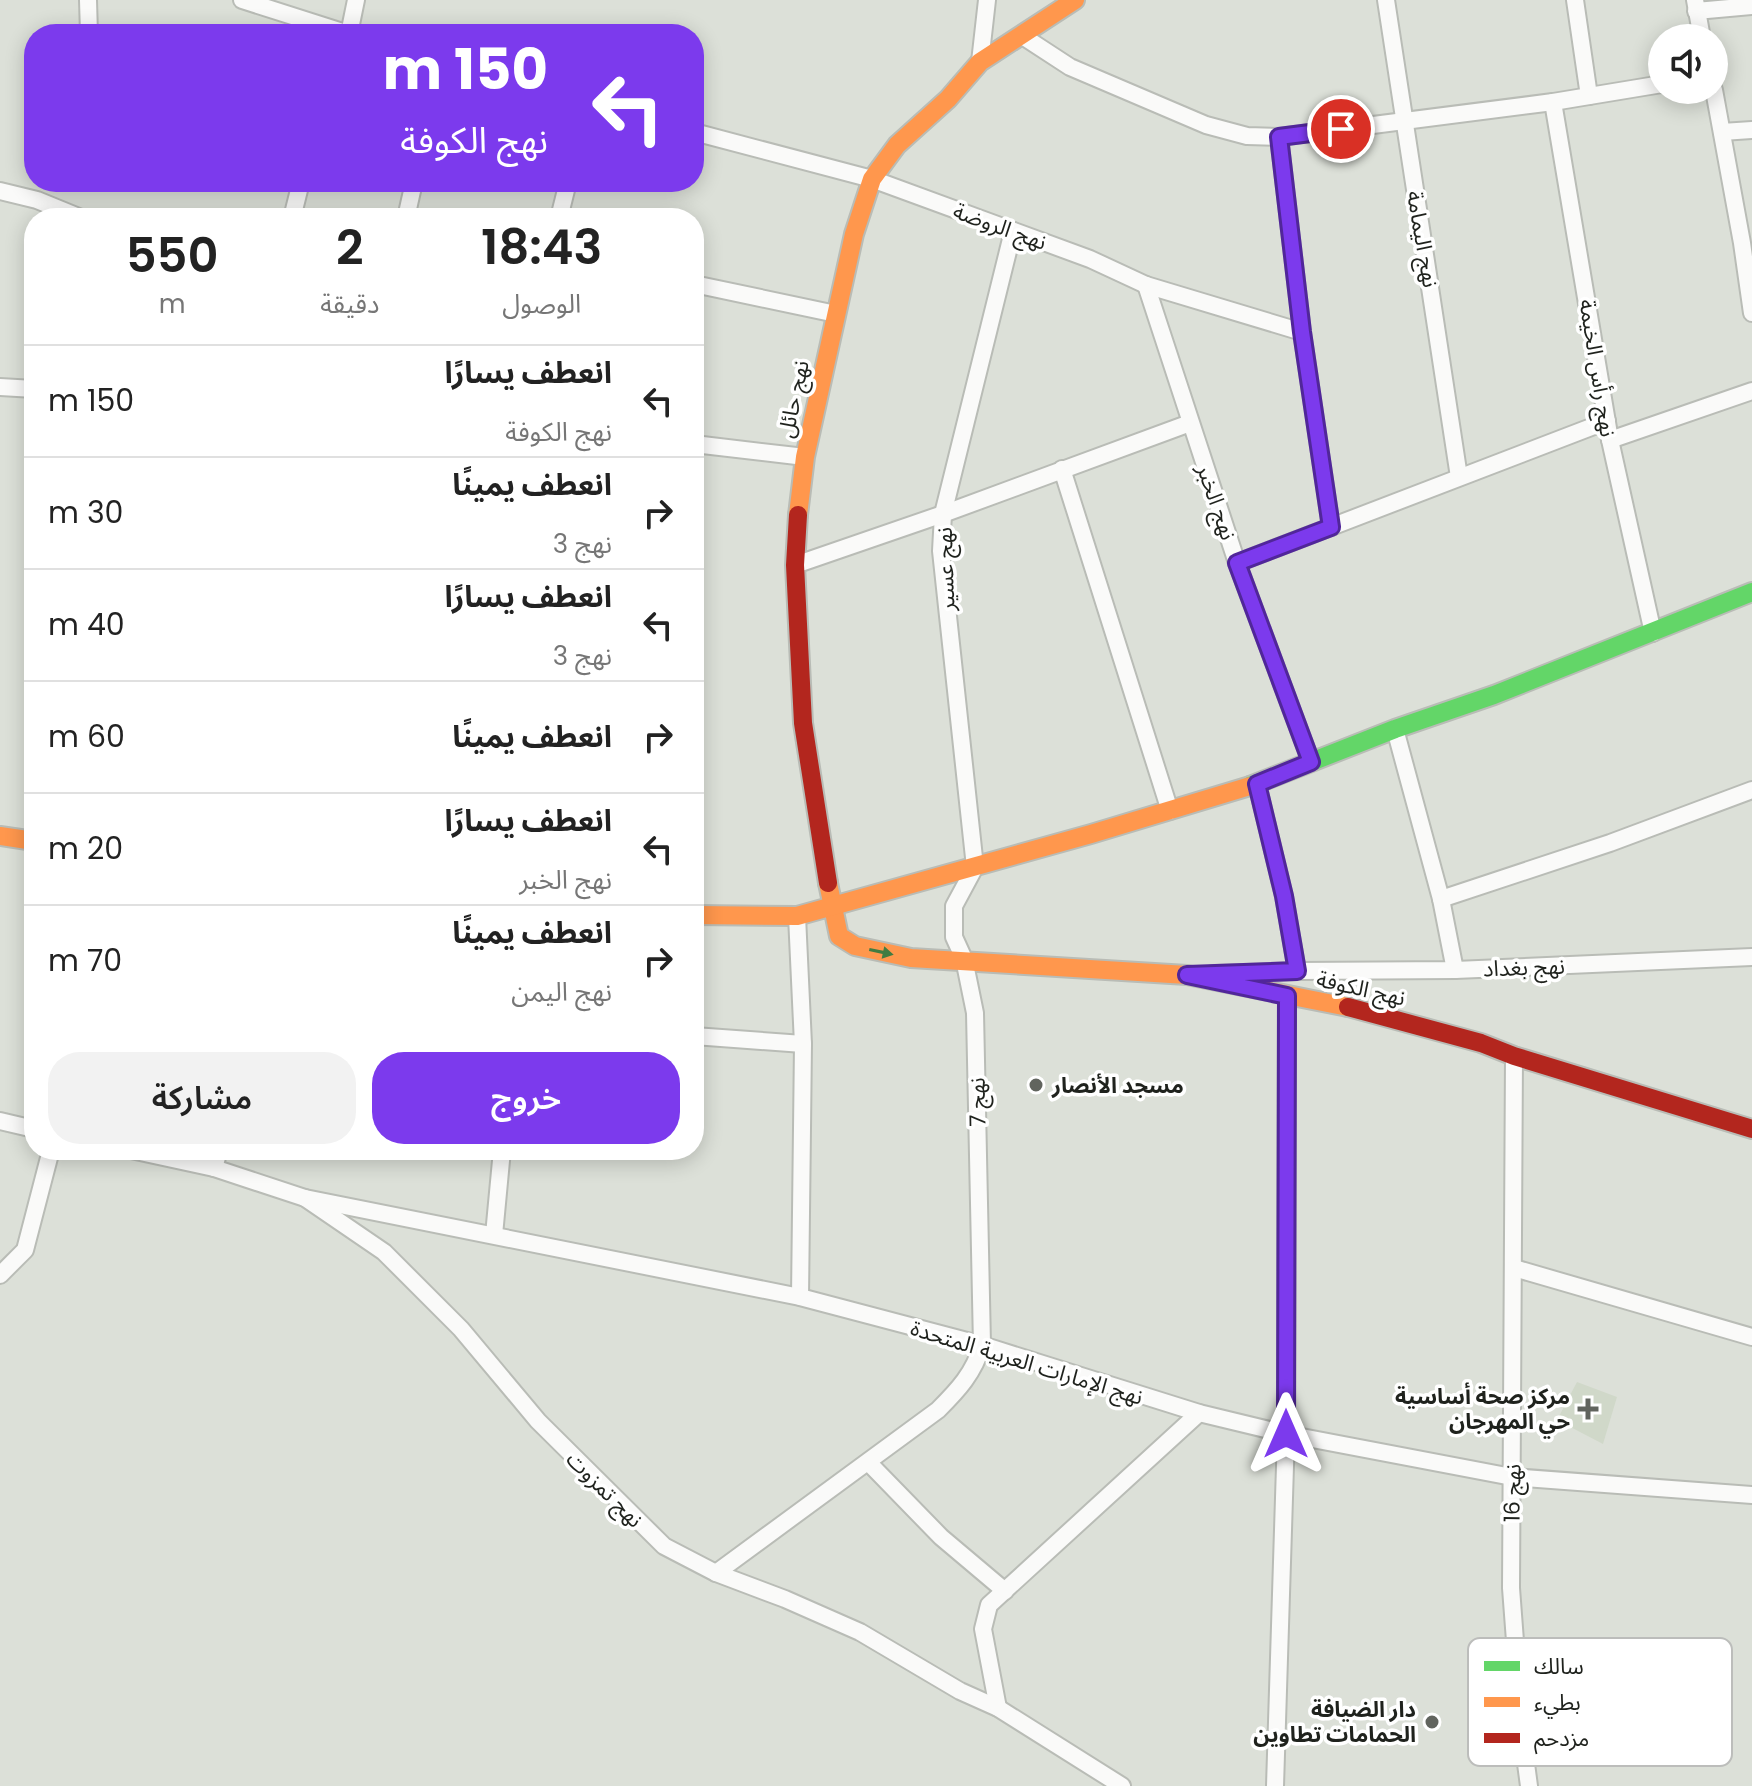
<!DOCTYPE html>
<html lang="ar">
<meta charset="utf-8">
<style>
body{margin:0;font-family:Poppins,"Noto Sans Arabic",sans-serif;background:#f2f2f2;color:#222;direction:rtl;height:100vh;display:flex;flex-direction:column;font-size:30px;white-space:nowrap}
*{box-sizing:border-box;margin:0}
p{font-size:26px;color:#767676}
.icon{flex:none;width:44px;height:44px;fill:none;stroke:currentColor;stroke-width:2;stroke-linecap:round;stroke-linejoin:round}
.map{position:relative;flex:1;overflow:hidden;direction:ltr}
.drawer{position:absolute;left:24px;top:208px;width:680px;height:952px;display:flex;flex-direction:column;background:#fff;border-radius:32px;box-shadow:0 4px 20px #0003;direction:rtl}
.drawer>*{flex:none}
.hud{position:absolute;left:24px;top:24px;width:680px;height:168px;border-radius:32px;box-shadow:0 4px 20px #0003;direction:rtl;background:#7c3aed;color:#fff;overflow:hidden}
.fabs{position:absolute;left:1648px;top:24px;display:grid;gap:16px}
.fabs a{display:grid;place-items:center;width:80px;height:80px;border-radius:50%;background:#fff;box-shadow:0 4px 20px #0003;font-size:40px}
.pin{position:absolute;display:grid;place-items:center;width:68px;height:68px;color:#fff;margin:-34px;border:4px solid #fff;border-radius:50%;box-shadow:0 2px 8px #0007}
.me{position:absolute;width:88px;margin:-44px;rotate:0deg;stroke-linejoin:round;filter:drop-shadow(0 0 6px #0008)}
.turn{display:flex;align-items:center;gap:28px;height:168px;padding:0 24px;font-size:36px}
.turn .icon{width:104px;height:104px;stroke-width:2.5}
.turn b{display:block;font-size:56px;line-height:68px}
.eta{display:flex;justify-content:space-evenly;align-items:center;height:136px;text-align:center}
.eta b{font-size:48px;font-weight:600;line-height:56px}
.cta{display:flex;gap:16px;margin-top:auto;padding:16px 24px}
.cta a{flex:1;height:92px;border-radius:32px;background:#7c3aed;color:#fff;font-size:32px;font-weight:600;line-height:92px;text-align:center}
.cta a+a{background:#f2f2f2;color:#222}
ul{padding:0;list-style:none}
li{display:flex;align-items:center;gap:24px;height:112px;padding:0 24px;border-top:2px solid #e0e0e0}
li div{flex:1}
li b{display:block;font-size:30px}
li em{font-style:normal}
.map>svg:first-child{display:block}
</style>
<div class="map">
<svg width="1752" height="1786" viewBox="0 0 1752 1786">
<rect width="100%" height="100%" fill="#dce0d8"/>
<path fill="#d0d8c9" d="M1577 1382 1617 1397 1603 1444 1557 1420Z"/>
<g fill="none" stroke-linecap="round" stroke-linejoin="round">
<defs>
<g id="street">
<path d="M88 0 89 34"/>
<path d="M242 0 349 34"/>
<path d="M1386 0 1459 477"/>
<path d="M1575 0 1589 96"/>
<path d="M1695 0 1702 38"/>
<path d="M1696 11 1752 6"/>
<path d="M349 34 356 0"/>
<path d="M1021 35 1070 67 1206 125 1247 136 1279 137 1553 102 1662 84"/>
<path d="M980 62 987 0"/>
<path d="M1714 90 1742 243 1752 313"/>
<path d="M1553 102 1610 440 1653 633"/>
<path d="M694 132 872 179 1090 259 1146 285 1302 332"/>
<path d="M1722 132 1752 130"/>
<path d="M1279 137 1302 332 1331 527"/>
<path d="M0 191 37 200 81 218"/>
<path d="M292 218 301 182"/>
<path d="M406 218 414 182"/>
<path d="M559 218 568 182"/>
<path d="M694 284 836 314"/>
<path d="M1146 285 1237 563 1311 762"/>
<path d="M0 387 34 389"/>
<path d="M1610 440 1752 391"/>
<path d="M694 444 805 457"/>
<path d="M1062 469 1170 811"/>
<path d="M1237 563 1607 421"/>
<path d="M795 565 943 514 1190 423"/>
<path d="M1395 729 1441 899 1455 970"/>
<path d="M1441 899 1610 843 1752 790"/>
<path d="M797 916 803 1044 800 1297"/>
<path d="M1297 971 1455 970 1752 957"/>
<path d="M1213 974 1297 971 1284 896 1257 784"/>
<path d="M694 1036 803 1044"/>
<path d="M1514 1056 1511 1588 1522 1734 1529 1786"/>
<path d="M0 1121 34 1129"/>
<path d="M131 1150 214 1168 305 1198 384 1252 461 1329 538 1421 664 1546 716 1573 785 1599 860 1632 960 1691 998 1708 1122 1786"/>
<path d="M214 1168 219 1150"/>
<path d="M305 1198 800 1297 982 1345 1199 1413 1286 1434 1512 1477 1752 1495"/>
<path d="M494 1235 502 1150"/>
<path d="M1514 1268 1752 1337"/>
<path d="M0 1275 25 1250 51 1150"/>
<path d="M868 1462 941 1537 1005 1591"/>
<path d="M716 1573 938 1410C958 1390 974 1373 982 1345L975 1013 964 959 954 937V906L975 867 941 551 943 514 1013 231"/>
<path d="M998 1708 983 1629 989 1605 1199 1413"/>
<path d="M1275 1786 1286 1434 1287 996"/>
</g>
<path id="fast" d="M1250 786 1395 729 1494 695 1752 592"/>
<g id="slow">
<path d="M798 515 805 457 854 234 872 179 897 145 948 99 980 62 1075 0"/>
<path d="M0 836 34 841"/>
<path d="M828 883 839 936 855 946 911 958 1187 975 1348 1007"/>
<path d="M694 915 797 916 1091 834 1250 786"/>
</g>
<g id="jam">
<path d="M798 515 795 565 803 723 828 883"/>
<path d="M1348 1007 1481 1043 1514 1056 1752 1129"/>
</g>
</defs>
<use href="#street" stroke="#b9bcb6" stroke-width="20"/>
<use href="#fast" stroke="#b9bcb6" stroke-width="22"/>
<use href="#slow" stroke="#b9bcb6" stroke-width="22"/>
<use href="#jam" stroke="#b9bcb6" stroke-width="22"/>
<use href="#street" stroke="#fafaf9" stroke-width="16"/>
<use href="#fast" stroke="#63d668" stroke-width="18"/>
<use href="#slow" stroke="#ff974d" stroke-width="18"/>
<use href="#jam" stroke="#b3261e" stroke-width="18"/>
</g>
<defs><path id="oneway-solid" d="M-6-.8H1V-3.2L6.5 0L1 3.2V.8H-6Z" transform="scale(2)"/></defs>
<use fill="#417c42" href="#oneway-solid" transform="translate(881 952) rotate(12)"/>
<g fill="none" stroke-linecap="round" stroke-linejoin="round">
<defs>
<path id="route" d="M1286 1434 1287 996 1187 975 1297 971 1284 896 1257 784 1311 762 1237 563 1331 527 1302 332 1279 137 1341 129"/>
</defs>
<use href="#route" stroke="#51269a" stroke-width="20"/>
<use href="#route" stroke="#7c3aed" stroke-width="14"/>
</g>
<g fill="#61645e" stroke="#fff" stroke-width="3">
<circle cx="1036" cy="1085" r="8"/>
<path d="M1584 1397h8v8h8v8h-8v8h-8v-8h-8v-8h8z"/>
<circle cx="1432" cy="1722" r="8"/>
</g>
<g text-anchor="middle" stroke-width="7" stroke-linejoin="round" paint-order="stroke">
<g font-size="22" fill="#1f221d" stroke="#fff">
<text transform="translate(1000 226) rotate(20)" y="8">نهج الروضة</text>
<text transform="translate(1423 239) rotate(80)" y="8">نهج اليمامة</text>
<text transform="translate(1598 368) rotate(81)" y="8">نهج رأس الخيمة</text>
<text transform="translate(793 399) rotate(-78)" y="8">نهج حائل</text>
<text transform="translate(1217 502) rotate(71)" y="8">نهج الخبر</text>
<text transform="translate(945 569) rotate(-92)" y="8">نهج عسير</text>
<text transform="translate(1524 967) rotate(-2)" y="8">نهج بغداد</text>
<text transform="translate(1361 988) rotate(13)" y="8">نهج الكوفة</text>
<text transform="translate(977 1102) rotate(-91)" y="8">نهج 7</text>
<text transform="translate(1027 1362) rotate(17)" y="8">نهج الإمارات العربية المتحدة</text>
<text transform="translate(605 1489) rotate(45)" y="8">نهج تمزوت</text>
<text transform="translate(1512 1493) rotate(-89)" y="8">نهج 16</text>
</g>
<g font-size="22" font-weight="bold" fill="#1f221d" stroke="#fff" text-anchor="end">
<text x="1052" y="1093" text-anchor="start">مسجد الأنصار</text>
<text x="1570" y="1404">مركز صحة أساسية<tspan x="1570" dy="25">حي المهرجان</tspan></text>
<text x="1416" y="1717">دار الضيافة<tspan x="1416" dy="25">الحمامات تطاوين</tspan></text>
</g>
</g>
<rect x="1468" y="1638" width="264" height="128" rx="12" fill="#fff" stroke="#bcbdbb" stroke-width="2"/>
<rect x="1484" y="1661" width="36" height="10" fill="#63d668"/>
<rect x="1484" y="1697" width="36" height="10" fill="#ff974d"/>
<rect x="1484" y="1733" width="36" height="10" fill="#b3261e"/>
<g font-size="22" fill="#1f221d">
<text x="1534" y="1674">سالك</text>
<text x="1534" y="1710">بطيء</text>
<text x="1534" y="1746">مزدحم</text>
</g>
</svg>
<div class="fabs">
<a><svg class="icon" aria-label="sound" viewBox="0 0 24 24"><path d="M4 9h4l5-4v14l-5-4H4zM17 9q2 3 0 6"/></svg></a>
</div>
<div class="pin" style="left:1341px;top:129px;background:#d93025"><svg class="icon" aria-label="arrive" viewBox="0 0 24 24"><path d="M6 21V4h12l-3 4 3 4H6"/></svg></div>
<svg class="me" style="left:1286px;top:1434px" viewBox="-20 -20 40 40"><path d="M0-17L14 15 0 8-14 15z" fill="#7c3aed" stroke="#fff" stroke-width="4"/></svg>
<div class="hud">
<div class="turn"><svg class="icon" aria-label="left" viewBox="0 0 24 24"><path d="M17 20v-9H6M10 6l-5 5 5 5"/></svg><div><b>150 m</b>نهج الكوفة</div></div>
</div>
<section class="drawer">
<div class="eta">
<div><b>18:43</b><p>الوصول</p></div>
<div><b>2</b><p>دقيقة</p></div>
<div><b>550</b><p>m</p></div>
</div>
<ul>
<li><svg class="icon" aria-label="left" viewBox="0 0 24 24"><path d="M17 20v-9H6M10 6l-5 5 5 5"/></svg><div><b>انعطف يسارًا</b><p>نهج الكوفة</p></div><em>150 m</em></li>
<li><svg class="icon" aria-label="right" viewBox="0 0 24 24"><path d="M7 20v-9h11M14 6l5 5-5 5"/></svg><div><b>انعطف يمينًا</b><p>نهج 3</p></div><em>30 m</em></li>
<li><svg class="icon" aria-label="left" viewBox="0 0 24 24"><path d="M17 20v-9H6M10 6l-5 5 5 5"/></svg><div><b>انعطف يسارًا</b><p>نهج 3</p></div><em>40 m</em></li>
<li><svg class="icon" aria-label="right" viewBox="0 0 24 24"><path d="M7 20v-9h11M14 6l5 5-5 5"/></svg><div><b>انعطف يمينًا</b></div><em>60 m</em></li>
<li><svg class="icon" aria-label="left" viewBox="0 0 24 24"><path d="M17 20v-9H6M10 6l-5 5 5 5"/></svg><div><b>انعطف يسارًا</b><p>نهج الخبر</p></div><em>20 m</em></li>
<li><svg class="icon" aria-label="right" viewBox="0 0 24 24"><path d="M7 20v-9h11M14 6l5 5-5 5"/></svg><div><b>انعطف يمينًا</b><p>نهج اليمن</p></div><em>70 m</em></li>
</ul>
<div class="cta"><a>خروج</a><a>مشاركة</a></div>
</section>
</div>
